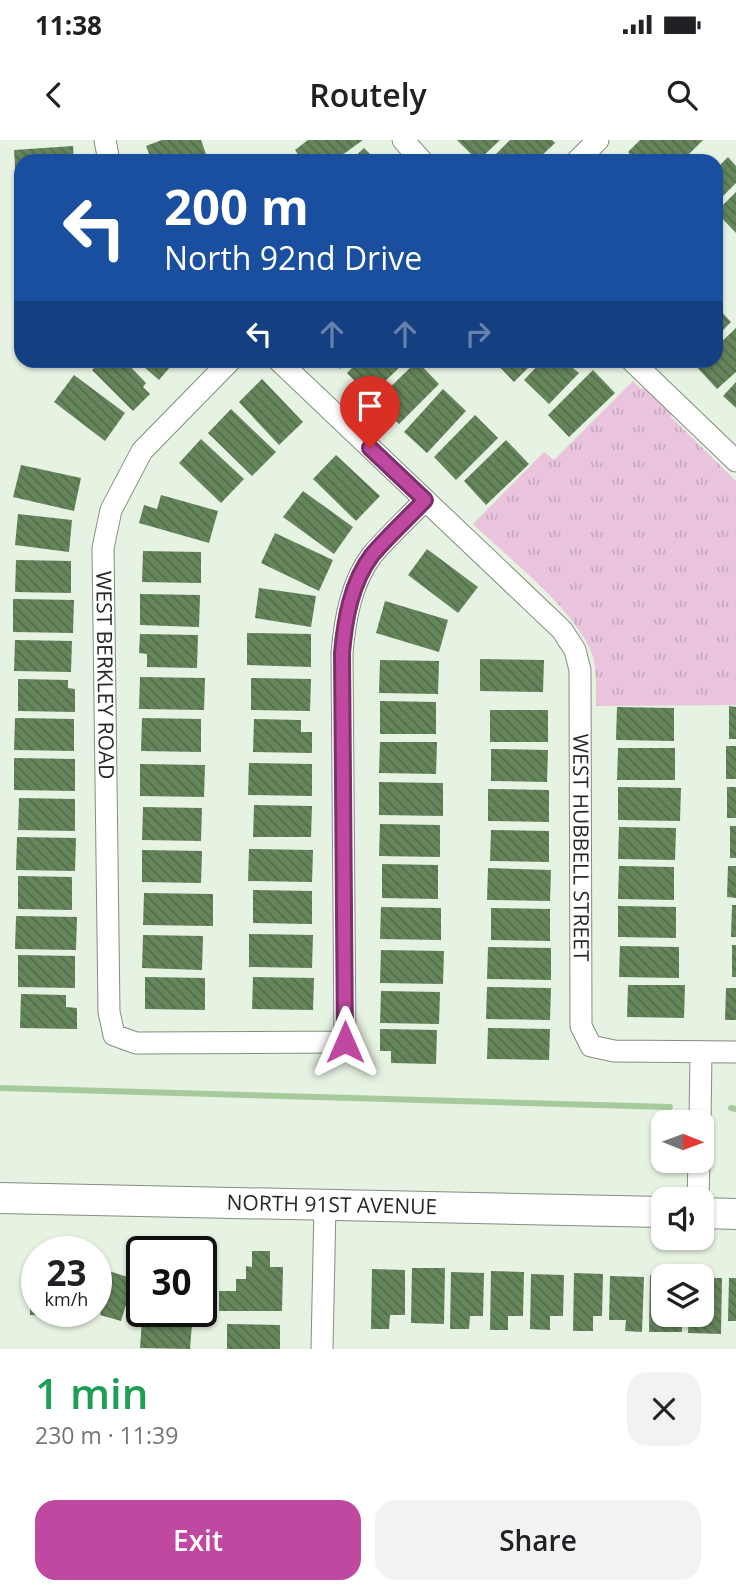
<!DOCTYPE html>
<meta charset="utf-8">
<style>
body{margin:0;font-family:"Open Sans",sans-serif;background:#f2f2f2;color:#202124;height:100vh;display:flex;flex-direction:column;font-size:26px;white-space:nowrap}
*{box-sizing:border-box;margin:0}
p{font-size:23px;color:#757577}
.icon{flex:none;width:38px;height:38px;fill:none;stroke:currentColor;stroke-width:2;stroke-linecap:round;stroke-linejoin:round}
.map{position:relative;height:1209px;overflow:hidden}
.side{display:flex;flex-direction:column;background:#fff;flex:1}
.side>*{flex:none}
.guide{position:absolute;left:14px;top:14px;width:709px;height:214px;border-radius:21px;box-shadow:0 2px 5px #0004;background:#1a4fa0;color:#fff;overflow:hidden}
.needle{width:46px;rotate:91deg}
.fabs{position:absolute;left:651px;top:970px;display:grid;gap:14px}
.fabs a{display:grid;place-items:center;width:63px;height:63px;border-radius:14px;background:#fff;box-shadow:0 2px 5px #0004;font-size:35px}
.speed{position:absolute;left:21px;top:1096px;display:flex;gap:14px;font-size:35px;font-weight:700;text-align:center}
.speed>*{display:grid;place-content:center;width:91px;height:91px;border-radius:50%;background:#fff;box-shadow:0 2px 5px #0004;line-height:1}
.speed small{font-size:18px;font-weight:400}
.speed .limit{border:4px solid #111;border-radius:10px;background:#fff;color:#111}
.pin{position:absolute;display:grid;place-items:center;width:60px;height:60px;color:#fff;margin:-72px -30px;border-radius:50% 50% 50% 0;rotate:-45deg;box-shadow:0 0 7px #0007}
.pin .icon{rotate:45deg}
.me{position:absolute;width:77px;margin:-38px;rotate:0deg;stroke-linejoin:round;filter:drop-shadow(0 0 5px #0008)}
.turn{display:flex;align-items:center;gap:24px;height:147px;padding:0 35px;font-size:32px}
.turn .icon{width:91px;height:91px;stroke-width:2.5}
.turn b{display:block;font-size:49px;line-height:60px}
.lanes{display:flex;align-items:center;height:66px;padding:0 35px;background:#0003;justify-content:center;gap:35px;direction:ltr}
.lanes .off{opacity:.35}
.round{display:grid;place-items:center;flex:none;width:74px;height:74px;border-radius:21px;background:#f2f2f2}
.summary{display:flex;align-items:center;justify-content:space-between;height:119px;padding:0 35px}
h1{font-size:42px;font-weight:600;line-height:52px;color:#1e9e55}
.action{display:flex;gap:14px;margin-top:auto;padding:14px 35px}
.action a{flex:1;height:80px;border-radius:21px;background:#bf49a1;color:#fff;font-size:28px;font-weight:600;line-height:80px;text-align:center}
.action a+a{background:#f2f2f2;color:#202124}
.status{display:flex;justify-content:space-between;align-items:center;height:49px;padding:0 35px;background:#fff;direction:ltr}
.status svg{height:19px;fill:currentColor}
header{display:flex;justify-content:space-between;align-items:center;height:91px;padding:0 35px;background:#fff;font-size:32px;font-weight:600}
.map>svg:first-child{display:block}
</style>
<div class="status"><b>11:38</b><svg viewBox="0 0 49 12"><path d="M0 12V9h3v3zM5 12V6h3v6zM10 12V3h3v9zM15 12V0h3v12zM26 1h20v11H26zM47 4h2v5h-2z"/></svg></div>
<header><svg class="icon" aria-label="back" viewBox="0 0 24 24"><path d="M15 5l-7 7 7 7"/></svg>Routely<svg class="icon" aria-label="search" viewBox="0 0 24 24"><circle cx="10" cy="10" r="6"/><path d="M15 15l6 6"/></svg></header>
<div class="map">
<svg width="736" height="1209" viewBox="0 0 736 1209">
<defs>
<pattern id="grass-tufts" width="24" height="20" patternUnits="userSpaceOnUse" patternTransform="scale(1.75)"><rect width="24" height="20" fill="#e9c4dc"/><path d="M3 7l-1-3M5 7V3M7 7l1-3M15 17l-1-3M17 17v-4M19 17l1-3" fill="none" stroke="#c8a9bd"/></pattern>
<pattern id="building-back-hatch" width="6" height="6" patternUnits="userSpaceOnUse" patternTransform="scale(1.75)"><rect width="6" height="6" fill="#65855b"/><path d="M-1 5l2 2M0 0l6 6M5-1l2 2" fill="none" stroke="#536d4b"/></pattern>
</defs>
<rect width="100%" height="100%" fill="#e6f2e2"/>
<path fill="url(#grass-tufts)" d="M633 241 641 249 648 248 671 269V277L736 341V565L596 566C596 550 597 533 593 517 579 472 508 418 473 384L544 312 554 320Z"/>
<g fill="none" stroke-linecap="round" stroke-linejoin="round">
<g stroke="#a7ca9d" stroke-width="6">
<path d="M0 948 670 967"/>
<path d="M731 968 736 969"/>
</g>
</g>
<g fill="url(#building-back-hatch)">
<path d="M162 0H201L207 17 198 21H152L146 6Z"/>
<path d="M308 0H363L334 21H303L295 10Z"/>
<path d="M457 0H500L478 21Z"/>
<path d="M510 0H552L555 3 536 21H489Z"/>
<path d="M640 0H703L682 21H636L628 12Z"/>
<path d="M73 6 74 21H21V42L16 43 14 10Z"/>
<path d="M364 8 377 21H350Z"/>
<path d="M728 17 736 26V43L716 63V29Z"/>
<path d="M736 52V93L716 72Z"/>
<path d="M716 166 731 182 716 197Z"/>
<path d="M736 188V232L717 249 695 225 700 220H716V207Z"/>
<path d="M102 220H124L146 243 143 247 150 254 133 271 92 230Z"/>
<path d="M136 220H176L159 240Z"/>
<path d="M331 220H349L340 229Z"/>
<path d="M360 220H407L370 256 347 233Z"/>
<path d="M493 220H536L514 242Z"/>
<path d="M543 220H574L569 225 579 233 549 264 524 240Z"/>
<path d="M417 221 439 244 399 284 376 261Z"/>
<path d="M593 230 615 253 569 297 548 275Z"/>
<path d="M74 235 125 273 105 301 54 262Z"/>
<path d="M262 239 303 282 279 305 239 262Z"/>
<path d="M736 242V268L723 256Z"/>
<path d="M443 249 466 271 427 313 404 292Z"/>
<path d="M231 269 276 312 252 336 208 293Z"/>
<path d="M475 275 498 298 456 340 434 317Z"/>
<path d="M201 299 244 339 221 363 179 323Z"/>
<path d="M506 300 529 324 486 365 464 341Z"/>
<path d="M336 315 380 356 356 381 313 339Z"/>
<path d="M21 325 81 338 74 371 13 357Z"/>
<path d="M303 351 353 387 334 414 283 377Z"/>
<path d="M161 355 218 371 209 403 139 383 144 365 157 369Z"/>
<path d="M18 374 72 380 69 412 15 405Z"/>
<path d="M275 393 333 420 319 451 261 423Z"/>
<path d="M427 409 478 447 458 473 408 435Z"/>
<path d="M143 411 201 412V443L142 442Z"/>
<path d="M16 420 71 421V453L15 452Z"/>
<path d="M259 448 316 456 311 487 255 478Z"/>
<path d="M140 454 200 455 199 487 140 485Z"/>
<path d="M13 459 74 460 73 493 13 492Z"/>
<path d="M385 461 448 480 439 512 376 493Z"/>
<path d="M247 493 311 494V527L247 525Z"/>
<path d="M140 494 198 495 197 528 147 527V514L139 513Z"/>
<path d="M15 500 72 501 71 532 14 531Z"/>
<path d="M480 519 544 520 543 552 480 551Z"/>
<path d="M380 520 439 521 438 554 379 553Z"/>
<path d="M140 537 205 538 204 570 139 569Z"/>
<path d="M251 538 311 539 310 571 251 570Z"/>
<path d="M18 539 68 540V548L75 549V572L18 571Z"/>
<path d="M380 561 436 562V594H380Z"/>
<path d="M729 566 736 567V599H729Z"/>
<path d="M617 567 674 568V601L616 600Z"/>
<rect x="490" y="570" width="58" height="32"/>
<path d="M15 578 74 579V611L14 610Z"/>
<path d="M142 578 201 579V612L141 611Z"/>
<path d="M254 579 301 580V592H312V613L253 612Z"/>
<path d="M380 602H437L436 634 379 633Z"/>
<rect x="726" y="606" width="10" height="33"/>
<path d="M618 608H675V640H617Z"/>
<path d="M491 609 548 610 547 642 491 641Z"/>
<path d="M14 618 75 619V651L14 650Z"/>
<path d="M249 623 312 624V656L248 655Z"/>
<path d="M140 624 205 625 204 657 140 656Z"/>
<path d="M379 642 443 643V676L379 675Z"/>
<path d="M618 647 681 648 680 681 618 680Z"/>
<rect x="727" y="647" width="9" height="31"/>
<path d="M488 649 549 650V682L488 681Z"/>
<path d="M19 658 75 659V691L18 690Z"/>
<path d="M254 665 312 666 311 697H253Z"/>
<path d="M143 667 202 668 201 701 142 700Z"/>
<path d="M380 684 440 685V717L379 716Z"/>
<rect x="730" y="686" width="6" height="32"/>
<path d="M619 687 676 688 675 720 618 719Z"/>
<path d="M491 690 549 691V722L490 721Z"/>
<path d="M17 697 76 698 75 731 16 730Z"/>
<path d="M249 709 313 710 312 742 248 741Z"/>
<path d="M142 710 202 711 201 743 142 742Z"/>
<path d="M382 724 438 725V759L382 758Z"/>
<path d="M619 726 674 727V760L618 759Z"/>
<path d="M728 726H736V758L727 757Z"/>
<path d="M488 728 551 730 550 761 487 760Z"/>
<path d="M18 736 72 737V770L18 769Z"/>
<path d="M253 750 312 751V784L253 783Z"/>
<path d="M144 753 213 754V786L143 785Z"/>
<path d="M732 765H736V797H731Z"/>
<path d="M618 766 676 767V798L618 797Z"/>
<path d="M381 767 441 768V800L380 799Z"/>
<path d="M491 768 550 769V801L491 800Z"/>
<path d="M16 776 77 777 76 810 15 809Z"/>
<path d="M249 794 313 795 312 828 249 827Z"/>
<path d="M143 795 203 796 202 830 142 828Z"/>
<rect x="732" y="805" width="4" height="32"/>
<path d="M620 806 679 807V838L619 837Z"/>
<path d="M488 807 551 808V840L487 839Z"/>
<path d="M381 810 444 811 443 844 380 843Z"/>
<path d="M18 815 75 816V848L18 847Z"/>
<path d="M145 837 205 838V870L145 869Z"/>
<path d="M253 837 314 838 313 870 252 869Z"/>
<path d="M628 845H685L684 878 627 877Z"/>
<path d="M487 847 551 848 550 880 486 879Z"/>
<path d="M726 848H736V880H725Z"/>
<path d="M381 851 440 852 439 884 380 883Z"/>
<path d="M21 854 66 855V867L77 868V889L20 888Z"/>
<path d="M488 888 550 889 549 920 487 919Z"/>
<path d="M380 889 437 890 436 924 391 923V911H380Z"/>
<path d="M252 1111H270V1127H283L282 1171H219V1151H236V1139H246V1126L252 1127Z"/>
<path d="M96 1127 134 1139 121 1181 100 1175 102 1167 96 1165Z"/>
<path d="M412 1128H445L444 1184 411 1183Z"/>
<path d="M372 1129 405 1130V1175H390L389 1189H371Z"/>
<path d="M491 1131 524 1132 523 1176H508V1190H490Z"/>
<path d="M451 1132 484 1133 483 1176H470L469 1189H450Z"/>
<path d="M574 1133 603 1134 602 1176H593V1191H573Z"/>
<path d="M31 1134H37V1171H72V1176L30 1175Z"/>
<path d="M531 1134 564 1135 563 1176H550V1190L530 1189Z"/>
<path d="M650 1135 663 1136V1174H682V1192H649Z"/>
<path d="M610 1136 644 1137 642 1192 625 1191 626 1180H609Z"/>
<path d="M702 1138H722L721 1194 688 1193 689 1174H702Z"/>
<path d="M729 1138H736V1181H728Z"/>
<path d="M142 1181 192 1184 190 1209 140 1208Z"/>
<path d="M227 1184 280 1185V1209H227Z"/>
</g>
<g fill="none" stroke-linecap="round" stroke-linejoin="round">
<defs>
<g id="minor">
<path d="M105 0 109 21"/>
<path d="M403 0 422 21"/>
<path d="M577 21 598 0"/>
<path id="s1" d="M231 220 142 311 111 370 103 408 109 872 114 895 136 903 345 902 342 513C345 479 351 443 372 415 388 396 408 378 425 360"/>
<path id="s2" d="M278 220 562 490 575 510 580 530 581 886 591 906 614 911 736 912"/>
<path d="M631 220 736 321"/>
<path d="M700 982 701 912"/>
<path d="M698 1059 699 1020"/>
<path d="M322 1209 325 1065"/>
</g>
<g id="secondary">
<path id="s3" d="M0 1058 663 1072"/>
<path d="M702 1073 736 1074"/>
</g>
</defs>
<use href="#minor" stroke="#838e80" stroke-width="23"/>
<use href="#secondary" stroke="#838e80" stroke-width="32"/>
<use href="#minor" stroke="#fff" stroke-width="21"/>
<use href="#secondary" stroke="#fff" stroke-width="30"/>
</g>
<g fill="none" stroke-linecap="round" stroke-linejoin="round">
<defs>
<path id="route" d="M345 902 342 513C345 479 351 443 372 415 388 396 408 378 425 360L370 308"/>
</defs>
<use href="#route" stroke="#7c2f69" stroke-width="18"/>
<use href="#route" stroke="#bf49a1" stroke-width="12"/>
</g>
<g text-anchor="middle" stroke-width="7" stroke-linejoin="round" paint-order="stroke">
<g font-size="21" fill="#262a25" stroke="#e6f2e2">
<text dy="7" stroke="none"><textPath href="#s1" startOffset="360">WEST BERKLEY ROAD</textPath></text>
<text dy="7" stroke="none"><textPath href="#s2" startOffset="614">WEST HUBBELL STREET</textPath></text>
<text dy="7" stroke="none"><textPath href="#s3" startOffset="332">NORTH 91ST AVENUE</textPath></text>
</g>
</g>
</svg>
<div class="fabs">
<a><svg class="needle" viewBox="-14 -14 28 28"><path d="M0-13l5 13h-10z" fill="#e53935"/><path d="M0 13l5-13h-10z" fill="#757577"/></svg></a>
<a><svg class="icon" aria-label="sound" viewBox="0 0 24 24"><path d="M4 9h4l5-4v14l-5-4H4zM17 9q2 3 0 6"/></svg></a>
<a><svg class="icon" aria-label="layers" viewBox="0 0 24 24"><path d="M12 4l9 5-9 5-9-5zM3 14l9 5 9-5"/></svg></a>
</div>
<div class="speed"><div>23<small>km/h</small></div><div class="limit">30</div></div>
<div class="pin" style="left:370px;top:308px;background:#d93025"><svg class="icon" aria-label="arrive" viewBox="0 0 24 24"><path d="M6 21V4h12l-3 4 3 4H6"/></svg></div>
<svg class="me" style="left:345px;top:902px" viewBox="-20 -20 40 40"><path d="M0-17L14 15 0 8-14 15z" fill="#bf49a1" stroke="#fff" stroke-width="4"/></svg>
<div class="guide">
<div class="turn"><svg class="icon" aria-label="left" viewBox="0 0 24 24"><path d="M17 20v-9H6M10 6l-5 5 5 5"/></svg><div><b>200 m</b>North 92nd Drive</div></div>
<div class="lanes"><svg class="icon" aria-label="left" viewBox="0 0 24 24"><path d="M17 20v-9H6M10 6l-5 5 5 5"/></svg><svg class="icon off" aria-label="ahead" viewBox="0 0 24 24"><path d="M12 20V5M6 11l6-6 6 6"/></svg><svg class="icon off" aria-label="ahead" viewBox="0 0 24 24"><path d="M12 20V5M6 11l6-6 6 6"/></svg><svg class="icon off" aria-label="right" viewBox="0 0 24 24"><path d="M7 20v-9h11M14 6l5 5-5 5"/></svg></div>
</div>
</div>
<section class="side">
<div class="summary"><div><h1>1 min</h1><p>230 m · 11:39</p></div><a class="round"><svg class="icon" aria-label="close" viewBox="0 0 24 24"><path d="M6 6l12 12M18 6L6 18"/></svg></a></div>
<div class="action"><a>Exit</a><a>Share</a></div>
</section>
